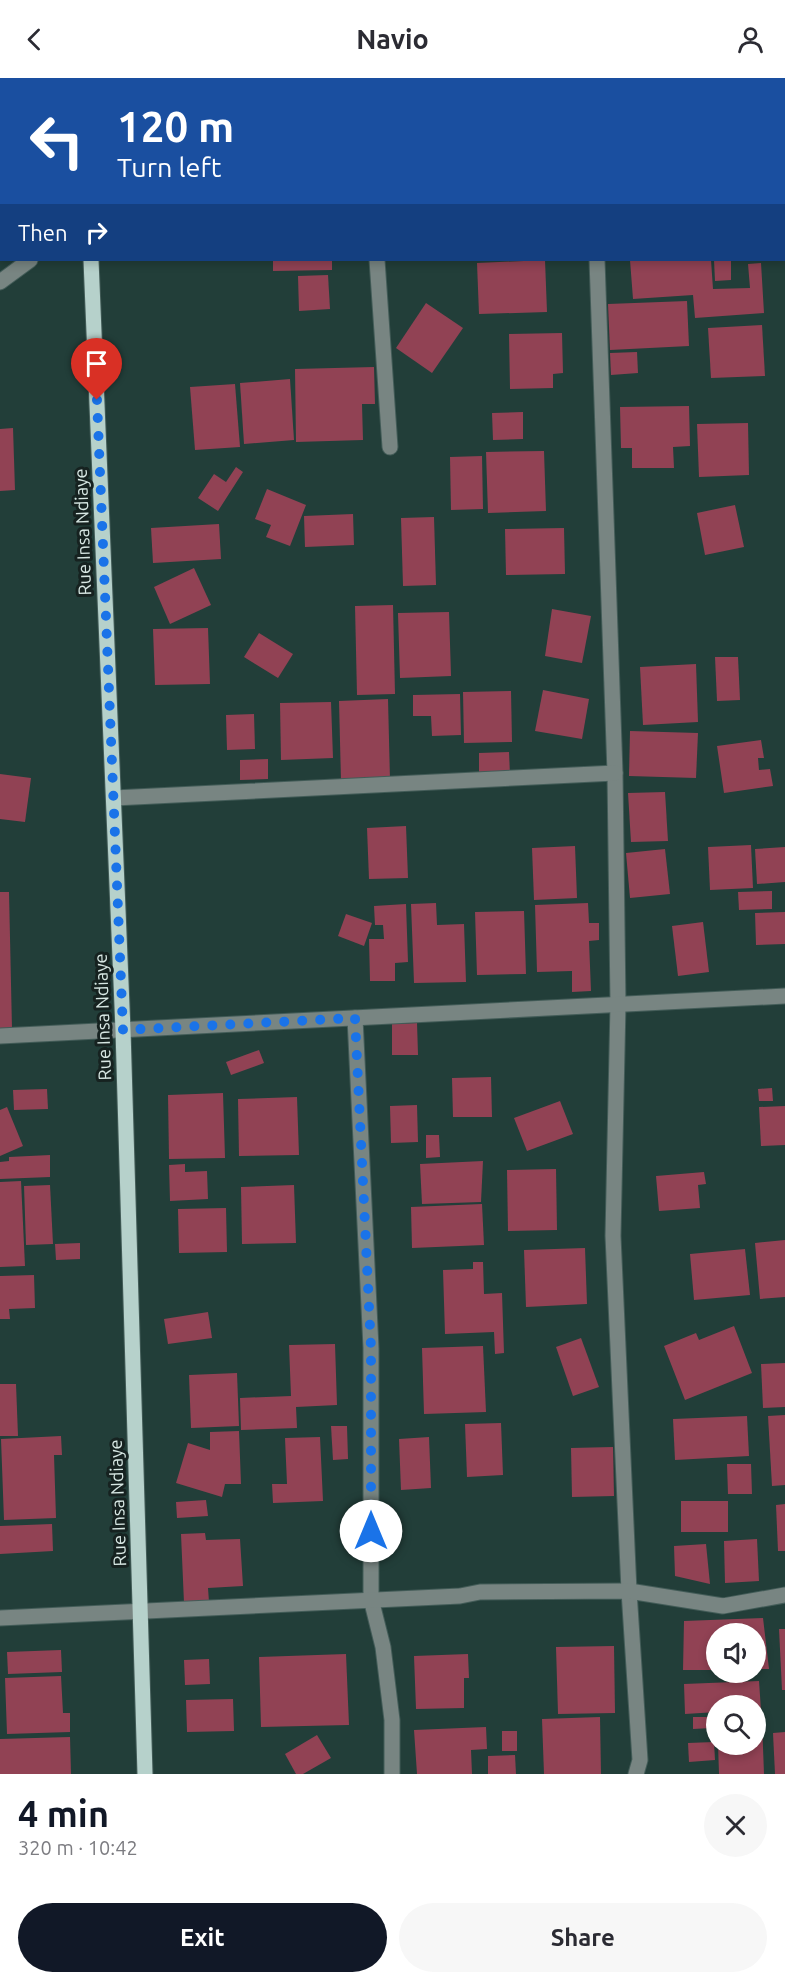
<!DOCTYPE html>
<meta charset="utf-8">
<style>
body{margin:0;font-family:Ubuntu,sans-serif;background:#f7f7f7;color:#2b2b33;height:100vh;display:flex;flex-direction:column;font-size:22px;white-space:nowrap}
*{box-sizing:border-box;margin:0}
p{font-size:20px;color:#7c7c81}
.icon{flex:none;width:33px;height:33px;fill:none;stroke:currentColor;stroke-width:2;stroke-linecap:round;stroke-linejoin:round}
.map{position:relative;height:1696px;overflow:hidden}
.side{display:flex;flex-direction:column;background:#fff;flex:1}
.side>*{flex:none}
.banner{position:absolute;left:0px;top:0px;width:786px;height:183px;box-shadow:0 3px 9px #0003;background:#1a4fa0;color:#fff;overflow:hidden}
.buttons{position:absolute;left:706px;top:1545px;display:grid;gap:12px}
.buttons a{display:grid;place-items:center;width:60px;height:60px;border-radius:50%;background:#fff;box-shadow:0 3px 9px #0003;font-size:30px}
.pin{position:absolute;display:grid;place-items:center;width:51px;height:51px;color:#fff;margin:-62px -26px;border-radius:50% 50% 50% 0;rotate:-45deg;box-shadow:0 0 6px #0007}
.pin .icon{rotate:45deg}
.me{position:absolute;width:66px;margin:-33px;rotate:0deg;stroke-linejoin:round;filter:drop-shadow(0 0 4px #0008)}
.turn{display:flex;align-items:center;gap:21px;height:126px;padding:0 18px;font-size:27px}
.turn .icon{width:78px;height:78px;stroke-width:2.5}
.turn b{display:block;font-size:42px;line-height:51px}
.then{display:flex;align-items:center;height:57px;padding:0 18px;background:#0003;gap:12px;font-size:22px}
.round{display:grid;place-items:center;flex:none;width:63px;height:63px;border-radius:32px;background:#f7f7f7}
.overview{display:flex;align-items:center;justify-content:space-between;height:102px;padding:0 18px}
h1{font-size:36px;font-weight:600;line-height:45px;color:#111827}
.primary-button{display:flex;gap:12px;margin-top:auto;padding:12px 18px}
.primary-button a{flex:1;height:69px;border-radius:36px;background:#111827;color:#fff;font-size:24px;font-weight:600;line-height:69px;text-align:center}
.primary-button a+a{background:#f7f7f7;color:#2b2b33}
header{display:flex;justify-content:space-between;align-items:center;height:78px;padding:0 18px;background:#fff;font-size:27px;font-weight:600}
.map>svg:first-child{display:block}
</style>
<header><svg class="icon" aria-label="back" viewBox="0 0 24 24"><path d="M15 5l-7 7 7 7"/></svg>Navio<svg class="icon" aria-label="person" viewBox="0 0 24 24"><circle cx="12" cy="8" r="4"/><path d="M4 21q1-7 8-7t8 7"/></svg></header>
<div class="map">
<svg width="785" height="1696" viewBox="0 0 785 1696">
<rect width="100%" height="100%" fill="#223e39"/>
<g fill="#914254">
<path d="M273 182H332V192L273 193Z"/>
<path d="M545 182 547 234 479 236 477 185Z"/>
<path d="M630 182H711L713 211 750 210 748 186 761 185 764 235 695 240 693 217 633 221Z"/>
<path d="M714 182H731V202L715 203Z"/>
<path d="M328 197 330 231 299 233 298 198Z"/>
<path d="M687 223 689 268 610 272 608 226Z"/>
<path d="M426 225 463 250 432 295 396 270Z"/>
<path d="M762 247 765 298 711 300 708 250Z"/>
<path d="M562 255 563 295 553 296V310L510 311 509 256Z"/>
<path d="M637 274 638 295 611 297 610 275Z"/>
<path d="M374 289 375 326H362L363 362 296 364 295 291Z"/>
<path d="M290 301 294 362 244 366 240 305Z"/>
<path d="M235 306 240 369 195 372 190 309Z"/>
<path d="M689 328 690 368 673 369 674 390H632V370H621L620 329Z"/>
<path d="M523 334V361L493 362 492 335Z"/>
<path d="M748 345 749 397 699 399 697 346Z"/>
<path d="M13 350 15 412 0 413V351Z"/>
<path d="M544 373 546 433 488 435 486 374Z"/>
<path d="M482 378 483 431 451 432 450 379Z"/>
<path d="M236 389 243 394 218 433 198 420 214 396 226 404Z"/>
<path d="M267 411 306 427 290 468 266 459 271 447 255 441Z"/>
<path d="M735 427 744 469 705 477 697 435Z"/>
<path d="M353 436 354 467 305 469 304 438Z"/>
<path d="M434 439 436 507 403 508 401 440Z"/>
<path d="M219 446 221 481 153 485 151 450Z"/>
<path d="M564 450 565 496 506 497 505 451Z"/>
<path d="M194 490 211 527 170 546 154 509Z"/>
<path d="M393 527 395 616 357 617 355 528Z"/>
<path d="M552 531 591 538 582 585 545 578Z"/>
<path d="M449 534 451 598 400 600 398 535Z"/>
<path d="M208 550 210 606 155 607 153 551Z"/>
<path d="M259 555 293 576 278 600 244 579Z"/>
<path d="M715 579H738L740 622 717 623Z"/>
<path d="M696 586 698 644 643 647 640 589Z"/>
<path d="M543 612 589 621 582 661 535 653Z"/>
<path d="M511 613 512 664 464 665 463 614Z"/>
<path d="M460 616 461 657 432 658 431 638H413V617Z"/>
<path d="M388 621 390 702 341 703 339 623Z"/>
<path d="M331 624 333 680 281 682 280 625Z"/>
<path d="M254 636 255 671 227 672 226 637Z"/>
<path d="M630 653 698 655 696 700 629 698Z"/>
<path d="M761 662 764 680H758L759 692 770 691 773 708 724 715 717 668Z"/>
<path d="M509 674 510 697H479V675Z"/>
<path d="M268 681V701L240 702V682Z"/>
<path d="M0 696 31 700 25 744 0 741Z"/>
<path d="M665 714 668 763 631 764 628 715Z"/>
<path d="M406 748 408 800 369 801 367 750Z"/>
<path d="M751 767 753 810 710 812 708 769Z"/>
<path d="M575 768 577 820 534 822 532 770Z"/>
<path d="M785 769V804L757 806 755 771Z"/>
<path d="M665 771 670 816 630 820 626 775Z"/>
<path d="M772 813V831L739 832 738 814Z"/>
<path d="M0 814H9L12 951H0Z"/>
<path d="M436 825 437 847 464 846 466 904 414 905 411 826Z"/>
<path d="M588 825 589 845H599V862L589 863 591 913 572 914V893L537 894 535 827Z"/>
<path d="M406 826 408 884 395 885V903H370L369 861H384L383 847H375L374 828Z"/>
<path d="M524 833 526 896 477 897 475 834Z"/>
<path d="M785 834V866L756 867 755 835Z"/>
<path d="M346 836 372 845 364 868 338 858Z"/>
<path d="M703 844 709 894 678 898 672 848Z"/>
<path d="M417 945 418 977H392V946Z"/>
<path d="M259 972 264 985 231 997 226 984Z"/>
<path d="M491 999 492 1039H453L452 1000Z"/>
<path d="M772 1010 773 1023H759L758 1011Z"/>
<path d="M47 1011 48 1031 14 1032 13 1012Z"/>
<path d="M223 1015 225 1080 169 1081 168 1017Z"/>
<path d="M297 1019 299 1077 239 1078 238 1021Z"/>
<path d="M560 1023 573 1056 527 1073 514 1040Z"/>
<path d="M417 1027 418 1064 391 1065 390 1028Z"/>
<path d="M785 1028V1067L761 1068 759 1029Z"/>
<path d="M7 1029 23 1068 0 1078V1032Z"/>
<path d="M426 1057H439L440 1079 426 1080Z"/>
<path d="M50 1077V1099L0 1101V1084L9 1083V1079Z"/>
<path d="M483 1083 481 1124 422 1126 420 1086Z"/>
<path d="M185 1086V1094L207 1093 208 1121 170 1123 169 1087Z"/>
<path d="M556 1091 557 1152 508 1153 507 1092Z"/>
<path d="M704 1094 706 1106 698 1107 700 1130 659 1133 656 1098Z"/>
<path d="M21 1103 25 1188 0 1189V1104Z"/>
<path d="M50 1107 53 1166 26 1167 24 1108Z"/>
<path d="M294 1107 296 1165 242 1166 241 1109Z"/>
<path d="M482 1126 484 1167 412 1170 411 1129Z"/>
<path d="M226 1130 227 1174 179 1175 178 1131Z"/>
<path d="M785 1162V1219L760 1221 755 1165Z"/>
<path d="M80 1165V1181L56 1182 55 1166Z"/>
<path d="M585 1170 587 1226 526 1229 524 1172Z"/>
<path d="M745 1171 750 1217 694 1222 690 1176Z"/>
<path d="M473 1184H483L484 1216 502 1215 504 1275 495 1276 494 1254 445 1256 443 1192 473 1191Z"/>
<path d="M34 1197 35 1230 9 1231 10 1241H0V1198Z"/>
<path d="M208 1234 212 1260 168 1266 164 1241Z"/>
<path d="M734 1248 752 1295 685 1322 664 1268 696 1255 699 1262Z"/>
<path d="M581 1260 599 1309 573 1318 556 1269Z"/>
<path d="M335 1266 337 1327 296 1329 297 1350 241 1352 240 1320 291 1318 289 1267Z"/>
<path d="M483 1268 486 1334 424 1336 422 1270Z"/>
<path d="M785 1285V1329L763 1330 761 1286Z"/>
<path d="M237 1295 239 1348 191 1350 189 1297Z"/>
<path d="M0 1306H16L18 1358H0Z"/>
<path d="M785 1337V1407L772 1408 768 1338Z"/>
<path d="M747 1338 749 1378 675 1382 673 1341Z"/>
<path d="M501 1345 503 1397 467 1399 465 1346Z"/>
<path d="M331 1348H347L348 1381 333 1382Z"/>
<path d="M239 1353 241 1406H225L222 1419 176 1405 188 1365 210 1372V1354Z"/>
<path d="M61 1358 62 1377H54L56 1440 4 1442 1 1361Z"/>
<path d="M320 1359 323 1423 273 1425 272 1406H287L285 1360Z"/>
<path d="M429 1359 431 1410 401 1412 399 1361Z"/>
<path d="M613 1369 614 1418 572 1419 571 1370Z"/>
<path d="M727 1386H751L752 1416H728Z"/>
<path d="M206 1422 208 1438 177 1440 176 1424Z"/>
<rect x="681" y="1423" width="47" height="31"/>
<path d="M785 1426V1473H778L776 1427Z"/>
<path d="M52 1446 53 1473 0 1476V1448Z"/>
<path d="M205 1455 206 1462 240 1461 243 1508 208 1510 209 1524 184 1525 181 1456Z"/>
<path d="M757 1461 759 1503 725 1505 724 1463Z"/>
<path d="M706 1466 710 1506 675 1498 674 1468Z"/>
<path d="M763 1540 769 1591H756V1556H717V1592H683L684 1543Z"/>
<path d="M779 1551H785V1612H782Z"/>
<path d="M614 1568 615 1635 558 1636 556 1569Z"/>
<path d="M61 1572 62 1594 8 1596 7 1574Z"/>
<path d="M346 1576 349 1647 261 1649 259 1579Z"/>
<path d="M468 1576 469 1600H464V1630L416 1631 414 1578Z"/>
<path d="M209 1581 210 1606 185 1607 184 1582Z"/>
<path d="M61 1598 63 1635H70V1654L7 1656 5 1600Z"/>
<path d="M759 1603 761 1632 756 1633V1628H717V1634L685 1636 684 1606Z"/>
<path d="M233 1621 234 1653 187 1654 186 1622Z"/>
<path d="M600 1639 601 1696H544L542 1641Z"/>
<path d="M693 1639H712V1650L693 1651Z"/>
<path d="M756 1643H762L764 1696H719L718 1666H756Z"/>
<path d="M486 1649 487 1671 471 1672 472 1696H417L414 1652Z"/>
<rect x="502" y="1653" width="15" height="20"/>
<path d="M785 1654V1696H775L773 1655Z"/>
<path d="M317 1657 331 1680 303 1696H296L285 1676Z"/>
<path d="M70 1659 71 1696H0V1661Z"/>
<path d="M714 1664 715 1682 689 1684 688 1665Z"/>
<path d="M515 1677 516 1696H488V1678Z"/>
</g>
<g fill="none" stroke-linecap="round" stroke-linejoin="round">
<defs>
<g id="minor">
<path d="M317 0 318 2"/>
<path d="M589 0 590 2"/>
<path d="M377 182 390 369"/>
<path d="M597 182 615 695 618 926 613 1158 629 1513 640 1682 636 1696"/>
<path d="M0 204 30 182"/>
<path d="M114 720 615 695"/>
<path d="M355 940 371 1270V1521L383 1569 392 1642V1696"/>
<path d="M0 958 785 918"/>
<path d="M0 1540 460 1518 480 1514 629 1513 723 1528 785 1517"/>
</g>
<g id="major">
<path d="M274 2 276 0"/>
<path d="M91 182 123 952 145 1696"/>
</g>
</defs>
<use href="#minor" stroke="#435c58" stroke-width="17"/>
<use href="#major" stroke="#435c58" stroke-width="17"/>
<use href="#minor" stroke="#788582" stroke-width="15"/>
<use href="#major" stroke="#b6d1cb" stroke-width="15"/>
</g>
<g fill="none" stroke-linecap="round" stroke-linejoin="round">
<path stroke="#1a73e8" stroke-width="10" stroke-dasharray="0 18" d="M97 322 123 952 355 940 371 1270V1453"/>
</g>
<g text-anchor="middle" stroke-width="6" stroke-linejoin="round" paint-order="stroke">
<g font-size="18" fill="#d7e7e3" stroke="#162220">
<text transform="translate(83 454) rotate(-92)" y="6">Rue Insa Ndiaye</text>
<text transform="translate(103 939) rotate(-92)" y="6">Rue Insa Ndiaye</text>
<text transform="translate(118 1425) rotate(-92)" y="6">Rue Insa Ndiaye</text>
</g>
</g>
</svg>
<div class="buttons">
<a><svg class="icon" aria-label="sound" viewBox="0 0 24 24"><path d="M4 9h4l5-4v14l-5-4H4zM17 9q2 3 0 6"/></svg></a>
<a><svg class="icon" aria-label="search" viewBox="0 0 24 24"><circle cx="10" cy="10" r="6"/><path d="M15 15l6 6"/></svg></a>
</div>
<div class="pin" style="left:97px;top:322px;background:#d93025"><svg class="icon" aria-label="arrive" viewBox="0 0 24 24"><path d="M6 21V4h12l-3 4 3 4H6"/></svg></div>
<svg class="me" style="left:371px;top:1453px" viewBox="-20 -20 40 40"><circle r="19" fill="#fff"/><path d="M0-13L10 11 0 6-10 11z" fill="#1a73e8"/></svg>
<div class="banner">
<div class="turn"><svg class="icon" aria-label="left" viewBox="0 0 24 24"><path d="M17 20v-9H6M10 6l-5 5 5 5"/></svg><div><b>120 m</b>Turn left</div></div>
<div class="then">Then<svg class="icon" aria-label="right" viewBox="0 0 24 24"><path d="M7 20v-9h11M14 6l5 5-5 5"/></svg></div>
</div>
</div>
<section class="side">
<div class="overview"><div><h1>4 min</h1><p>320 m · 10:42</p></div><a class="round"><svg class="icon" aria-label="close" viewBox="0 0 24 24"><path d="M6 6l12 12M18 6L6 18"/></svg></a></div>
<div class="primary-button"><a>Exit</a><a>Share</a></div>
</section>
